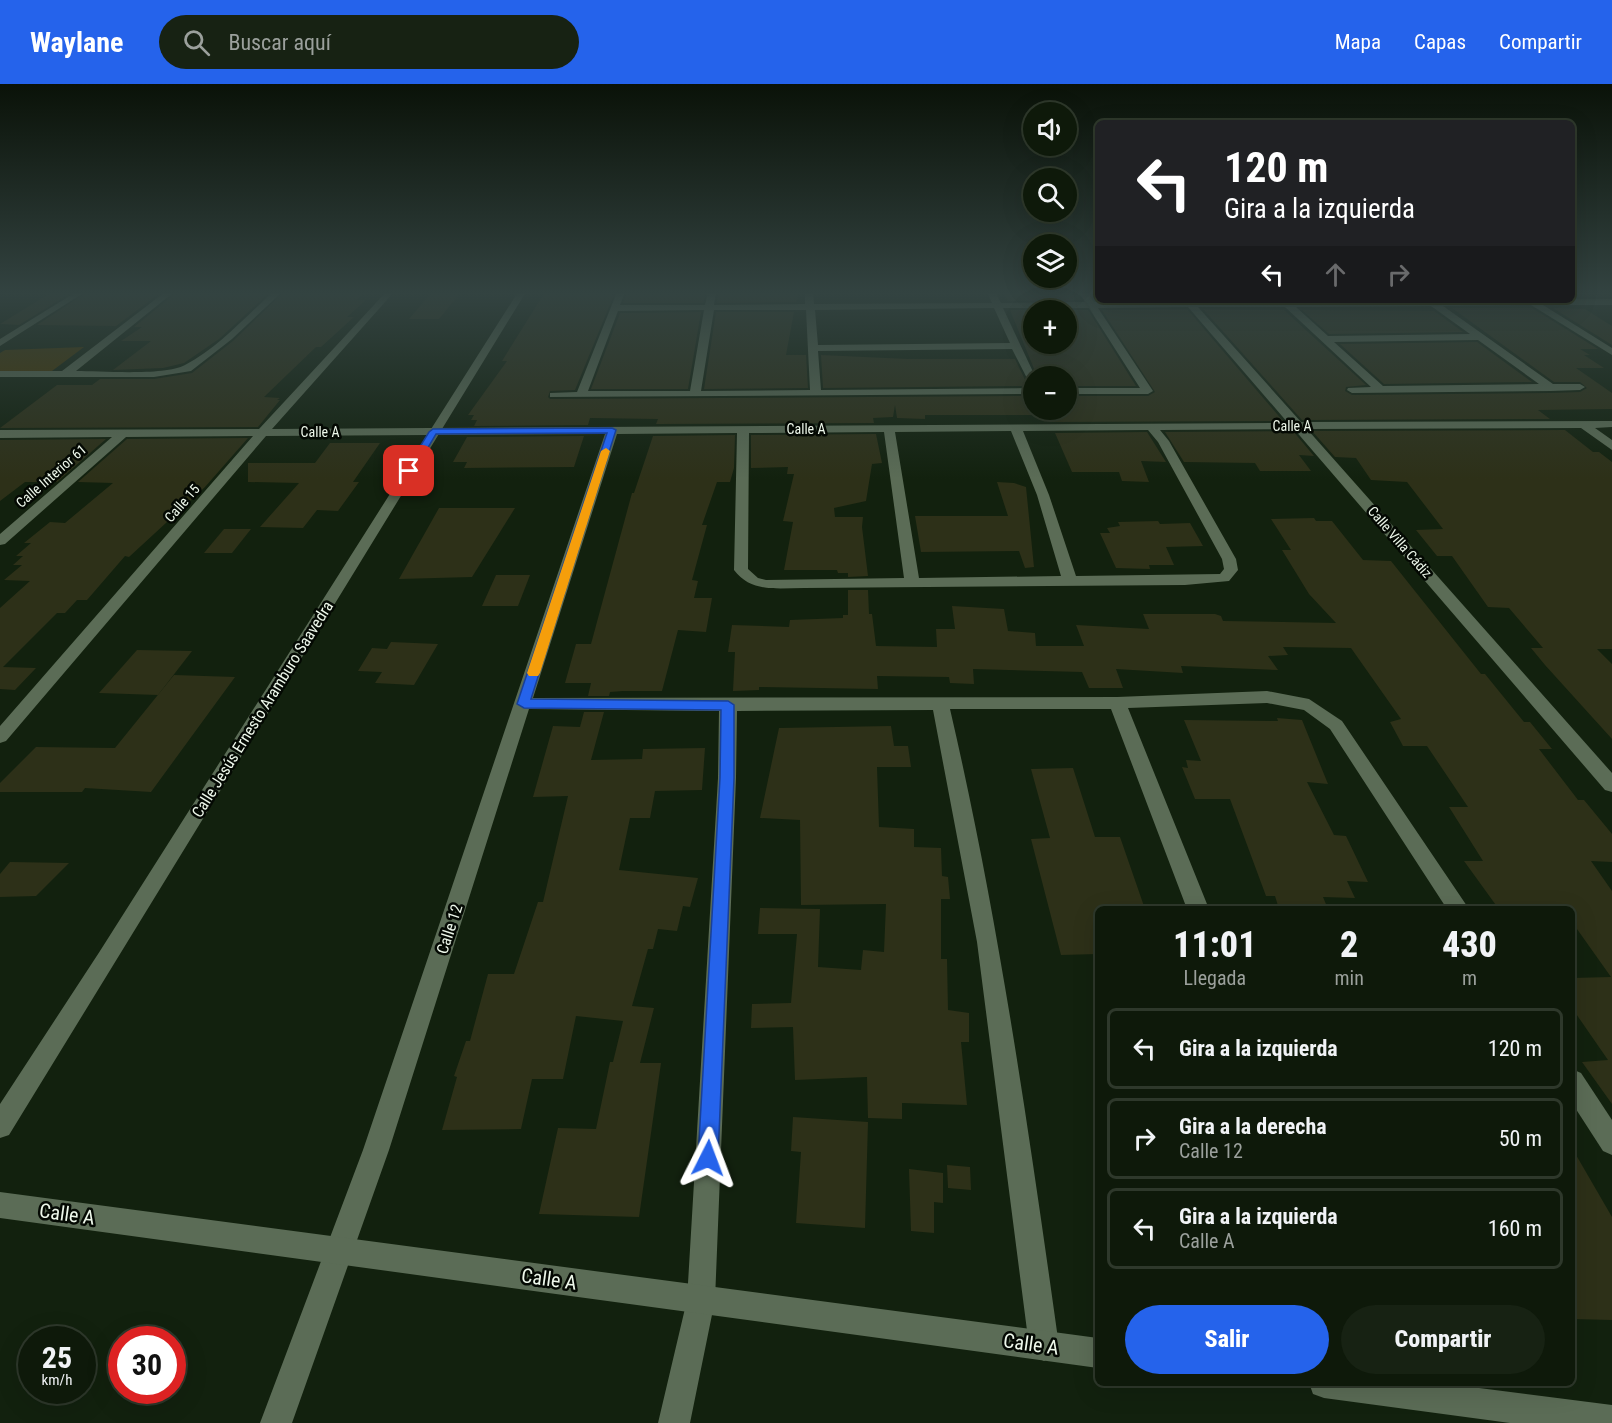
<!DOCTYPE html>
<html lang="es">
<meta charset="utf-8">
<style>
body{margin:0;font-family:"Roboto Condensed",sans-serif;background:#172213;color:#f1f3f6;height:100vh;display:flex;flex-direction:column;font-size:22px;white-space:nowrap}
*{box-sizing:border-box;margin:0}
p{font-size:20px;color:#9ba09c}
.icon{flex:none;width:33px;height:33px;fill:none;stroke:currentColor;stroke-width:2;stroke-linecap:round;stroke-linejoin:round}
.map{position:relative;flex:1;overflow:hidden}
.details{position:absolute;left:1095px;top:822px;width:480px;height:480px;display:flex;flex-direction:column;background:#0e190a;border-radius:9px;box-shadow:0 6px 24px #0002,0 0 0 2px #2e382b}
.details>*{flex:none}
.hud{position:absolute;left:1095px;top:36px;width:480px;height:183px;border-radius:9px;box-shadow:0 6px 24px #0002,0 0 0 2px #2e382b;background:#202124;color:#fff;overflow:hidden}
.controls{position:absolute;left:1023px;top:18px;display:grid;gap:12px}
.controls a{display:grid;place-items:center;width:54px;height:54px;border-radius:50%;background:#0e190a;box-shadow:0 6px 24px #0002,0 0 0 2px #2e382b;font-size:30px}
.speed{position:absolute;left:18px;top:1242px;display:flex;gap:12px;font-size:30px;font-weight:700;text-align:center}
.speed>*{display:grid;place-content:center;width:78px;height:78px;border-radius:50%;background:#0e190a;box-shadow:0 6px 24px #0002,0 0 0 2px #2e382b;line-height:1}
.speed small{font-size:15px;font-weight:400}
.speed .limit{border:9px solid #d22;background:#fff;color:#111}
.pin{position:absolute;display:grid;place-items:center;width:51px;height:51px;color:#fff;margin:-26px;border-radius:12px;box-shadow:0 3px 9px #0006}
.me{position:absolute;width:66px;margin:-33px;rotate:3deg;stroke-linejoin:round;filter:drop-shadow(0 0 4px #0008)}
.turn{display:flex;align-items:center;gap:21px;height:126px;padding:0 30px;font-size:27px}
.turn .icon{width:78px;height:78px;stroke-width:2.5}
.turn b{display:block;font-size:42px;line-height:51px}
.lanes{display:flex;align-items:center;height:57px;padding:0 30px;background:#0003;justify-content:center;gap:30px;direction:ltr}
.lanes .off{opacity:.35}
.eta{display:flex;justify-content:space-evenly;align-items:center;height:102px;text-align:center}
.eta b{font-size:36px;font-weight:800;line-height:42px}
.action{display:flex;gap:12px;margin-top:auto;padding:12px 30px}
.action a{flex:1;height:69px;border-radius:36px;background:#2563eb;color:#fff;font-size:24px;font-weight:800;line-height:69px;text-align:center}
.action a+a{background:#172213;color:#f1f3f6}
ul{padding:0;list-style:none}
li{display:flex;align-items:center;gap:18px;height:81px;margin:0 12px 9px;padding:0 18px;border:3px solid #2e382b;border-radius:9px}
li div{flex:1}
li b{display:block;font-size:22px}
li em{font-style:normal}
header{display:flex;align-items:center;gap:36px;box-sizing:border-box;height:84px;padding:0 30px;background:#2563eb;color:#fff}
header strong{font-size:28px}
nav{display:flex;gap:33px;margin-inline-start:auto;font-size:21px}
.search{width:420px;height:54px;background:#172213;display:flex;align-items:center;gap:15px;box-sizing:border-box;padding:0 21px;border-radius:33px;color:#9ba09c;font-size:22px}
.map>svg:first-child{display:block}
</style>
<header>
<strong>Waylane</strong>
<div class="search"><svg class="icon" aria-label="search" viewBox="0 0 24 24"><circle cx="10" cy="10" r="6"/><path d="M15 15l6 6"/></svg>Buscar aquí</div>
<nav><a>Mapa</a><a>Capas</a><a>Compartir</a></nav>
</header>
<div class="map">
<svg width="1612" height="1339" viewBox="0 0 1612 1339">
<rect width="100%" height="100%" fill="#12210e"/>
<path fill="#463601" d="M84 263 52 287H0V269L5 266Z"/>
<g fill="#2d3018" fill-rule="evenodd">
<path d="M52 208H72L19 241 0 240Z"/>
<path d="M87 208 160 209 116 242 37 241Z"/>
<path d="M229 208H270L219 255 184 279 163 284 113 286 151 257H121L142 243H134L176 209Z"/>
<path d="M284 208H366L356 216H366L347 233H354L321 263H316L264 313 280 314 277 316H280L258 343 0 344 57 301H92L100 295H154L192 289 233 257Z"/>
<path d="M432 208H461L439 235H409Z"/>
<path d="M545 208H615L575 306 550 307 548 313 550 315 1034 312V326H1066V312H1148L1155 308 1102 226 1187 225 1283 337 1050 338 1047 331H925V335L897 334 895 321 893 333 873 334 874 339 656 340 658 335 590 334 588 341 474 342 477 336H471L474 331H468L507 277H502Z"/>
<path d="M627 208H706L703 219H623Z"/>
<path d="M718 208H780L798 210 796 218 717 219Z"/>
<path d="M1004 208H1077L1081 216 1007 217Z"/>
<path d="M1452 224H1532L1598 265H1580L1590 271H1584L1604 284H1576L1612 309V325L1538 326 1550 335 1302 336 1203 225 1284 226 1366 301 1346 303 1345 307 1352 311 1551 309 1580 308 1587 304 1580 298H1554Z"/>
<path d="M1553 224 1585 225 1612 242V261Z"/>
<path d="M1010 226H1088L1136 302H1066V292H1037ZM1034 226H1066V260H1034Z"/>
<path d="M1302 226 1434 227 1463 248 1329 250Z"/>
<path d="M701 228 688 305H591L620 229Z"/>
<path d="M716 228H794L786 271H806L808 304 704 305Z"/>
<path d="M1477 258 1532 298 1384 300 1340 260Z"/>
<path d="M821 271 908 275H1015L1028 302 823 304Z"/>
<path d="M1565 346 1593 368H1599L1612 378V565H1597L1612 580V655L1545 581 1531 564H1543L1509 524 1488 523 1452 472H1437L1416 446 1443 445 1407 398 1371 396 1356 374 1335 373 1312 347Z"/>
<path d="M1293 347 1314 372 1299 371 1311 387H1260L1255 379 1184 378 1165 348Z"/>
<path d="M1147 348 1166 378 1141 377 1149 398 1122 397 1119 388H1072L1055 349Z"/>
<path d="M876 350 882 379 872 380 866 417 834 424 835 433H863L862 443 868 492 848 493V489H838L837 486H784L793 438 783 437 794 390H787L788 383 751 384V351Z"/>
<path d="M735 351 734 384 730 398H717L702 441H707L692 496 698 497 694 514H712L706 548 678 546 662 607H623L610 608 609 612H588L591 599H565L576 560H591L632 409H634L653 352Z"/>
<path d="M584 352 574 383 464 384 467 378H453L467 353Z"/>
<path d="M248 354 205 403 129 473 125 472 87 516H77L65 529H57L3 583 36 584 15 606 0 605V524L30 497 4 496 22 481H13L23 472H16L31 459H24L50 438 65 439 113 399 78 398 127 355Z"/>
<path d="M106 355 57 398H25L0 417V356Z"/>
<path d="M330 359H380L353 398H359L338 427 317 426 303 444 260 443 299 399 248 398V379H315Z"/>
<path d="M997 398 1014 399 1026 403 1034 483 1025 484 1019 467 921 468 915 432H1008Z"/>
<path d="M439 424H515L472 493 399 495Z"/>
<path d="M1314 434 1316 437H1332L1363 476 1391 477 1481 590H1485L1524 638H1530L1552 665H1539L1578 716H1584L1612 750V778L1591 777 1612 807V1020L1582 978 1608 976 1572 924V894L1611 893 1572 838V825L1498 824 1464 777H1483L1449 723H1468L1427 662H1403L1390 638 1401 635 1351 564 1283 563 1288 571 1268 572 1278 586 1181 582 1183 589 1116 585 1123 604H1089L1082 588 973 585 974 600 950 599 949 593 877 592 878 605 759 603V606L733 607 735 568H728L732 541 789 543 790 536 843 534V531H848V506H868L869 530H872L876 562 937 563 936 545H955L952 522 1004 525 1008 547 1035 549 1036 562H1084L1076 541 1149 545 1143 530H1215L1221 532 1223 537 1336 539 1309 510 1282 466H1291L1271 435Z"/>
<path d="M1158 437 1160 440 1190 439 1203 462 1166 463 1174 481H1149L1150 485 1116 484 1100 449H1110L1107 444 1120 442 1118 438Z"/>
<path d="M224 445H251L232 469H204Z"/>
<path d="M496 491H530L518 522H482Z"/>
<path d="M391 558 438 560 414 601 375 599 382 588 358 587 372 564 387 565Z"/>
<path d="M137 566 192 567 158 611 99 609Z"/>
<path d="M174 591 235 593 151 708 85 704 82 708H0V699L36 663 115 664Z"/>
<path d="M584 628H604L591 676 642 675 643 665 705 664 702 706 655 707 650 734H630L619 786 698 794 690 823 683 822 677 847 658 845 653 865H648L632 922 654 924 640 979H661L639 1133 539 1130 558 1044 596 1045 610 978H613L623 937 576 932 563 995H532L521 1045 442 1046 457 993 454 992 466 957H470L488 890H514L538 818H543L568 712 533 713 553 642 580 643Z"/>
<path d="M1277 634 1302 636 1328 700 1307 698 1334 751 1346 752 1368 798 1347 797 1355 814 1323 813 1328 825H1279L1275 812H1266L1230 715H1195L1182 683 1188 684 1186 676 1201 677 1184 636 1278 637Z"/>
<path d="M891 642 894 662H908L911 683H877L879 743 914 745V763L941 764 942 792 948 793 950 815H941V875H947L948 926 969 929V958H961L967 1021 902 1019V1035L868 1034 867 993 795 996 793 943 751 944 752 920 791 919 797 850H758L760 824 820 825 818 883 861 886 863 866 884 868 886 820 801 821 800 736 760 734 779 644Z"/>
<path d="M1073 684 1095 753H1120L1145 825H1098V870L1061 871 1031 755 1050 754 1031 685Z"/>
<path d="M10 778 69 779 36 812 0 813V790Z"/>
<path d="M793 1033 868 1038 865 1144 796 1139 801 1068 791 1067Z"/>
<path d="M1572 1064 1612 1133V1236L1572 1235Z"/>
<path d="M947 1081 970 1083 971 1106 948 1104Z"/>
<path d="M909 1085 943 1089V1119L934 1118V1149L911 1147Z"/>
</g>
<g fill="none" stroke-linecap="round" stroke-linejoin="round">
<g fill="#5b6c56" fill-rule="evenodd">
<path d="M76 208H85L0 262V255Z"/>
<path d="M165 208H174L76 287C101 287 165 292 185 281 218 264 246 232 273 208H282L232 255 191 287 154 293H0V287H62Z"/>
<path d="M386 208H394L272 345 1288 339 1188 223 1098 224 1153 307 1148 310H1066V304H1140L1089 224H1003L1035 292 1034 310 550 313V309L577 308 617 208H625L620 221H705L708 208H716L714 221 805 220V208H813L814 220 992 219 987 208H995L1001 219 1085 218 1079 208H1087L1094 218 1612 215V221H1543L1612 264V271L1531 221 1443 222 1553 300H1580L1585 303 1580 306 1551 307 1352 309 1347 306 1348 304 1371 303 1285 223H1198L1301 338 1612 337V343L1595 344 1612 356V366L1581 344 1307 345 1612 689V708L1605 706 1294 345 1160 346 1169 357 1236 475 1238 486 1229 497 1185 501 804 504C778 504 751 509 734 486L737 349 617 350 533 614 1117 613 1267 607 1309 615 1342 637 1469 825H1447L1330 645 1304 626 1267 619 1128 624 1209 825H1187L1111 625H950C999 836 1029 1048 1059 1262L1054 1272 1044 1277 1034 1272 1029 1262 977 858 933 626 737 627 736 694 715 1216 690 1339H658L687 1216 718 694 719 627 529 625 389 1066 292 1339H260L363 1066 605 350 266 352 6 657 0 659V642L253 352 126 353 5 460 0 461V450L112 353 0 354V346L259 345ZM1431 222 1470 250 1328 252 1296 223ZM994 224 1010 259 818 261 815 226ZM704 226 690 307H588L618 227ZM714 226H806L810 306 701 307ZM1478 256 1539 300 1383 302 1334 258ZM1012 265 1032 304 821 306 818 267ZM1148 346 1158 358 1222 475 1224 485 1220 490 1076 492 1049 411 1023 347ZM1011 347 1037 411 1061 492 919 494 895 348ZM884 348 904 494 766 496 758 494 748 485 749 349Z"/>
<path d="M1572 985 1581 989 1612 1036V1071L1603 1067 1572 1019Z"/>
</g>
<g fill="#5b6c56" fill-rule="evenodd">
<path d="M518 208H526L9 1051 0 1054V1020L100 867Z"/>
<path d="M0 1108 1098 1254V1284L0 1134Z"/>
<path d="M1309 1299H1440L1612 1321V1339H1510L1324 1314 1313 1310Z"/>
</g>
</g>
<linearGradient id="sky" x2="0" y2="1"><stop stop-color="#0a1208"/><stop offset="0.53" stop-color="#334341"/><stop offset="1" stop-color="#334341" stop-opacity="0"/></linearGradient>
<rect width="1612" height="395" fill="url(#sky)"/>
<path fill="#2563eb" stroke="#184099" stroke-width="1.5" d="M612 344 616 346 531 615 728 617 734 621V694L718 1074 715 1081 708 1083 701 1081 698 1074 720 694 721 626 524 624 517 620 607 349 436 350 413 389 405 387 429 348 433 345Z"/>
<path fill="#f59e0b" d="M606 364 610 367 540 589 538 592H529L527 589 601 367Z"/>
<g text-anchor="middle" stroke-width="5" stroke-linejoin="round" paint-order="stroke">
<g font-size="14" fill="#eef8eb" stroke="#040903">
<text x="1292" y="347">Calle A</text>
<text x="806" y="350">Calle A</text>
<text x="320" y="353">Calle A</text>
<text transform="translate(51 392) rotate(-41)" y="5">Calle Interior 61</text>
<text transform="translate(182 419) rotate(-49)" y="5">Calle 15</text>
<text transform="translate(1400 458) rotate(49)" y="5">Calle Villa Cádiz</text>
</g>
<g font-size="16" fill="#eef8eb" stroke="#040903">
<text transform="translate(262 625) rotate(-58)" y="6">Calle Jesús Ernesto Aramburo Saavedra</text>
<text transform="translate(449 845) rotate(-72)" y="6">Calle 12</text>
</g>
<g font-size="20" fill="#eef8eb" stroke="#040903">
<text transform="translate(67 1130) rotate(8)" y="7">Calle A</text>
<text transform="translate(549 1195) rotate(8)" y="7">Calle A</text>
<text transform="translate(1031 1260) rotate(8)" y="7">Calle A</text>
</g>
</g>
</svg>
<div class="controls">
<a><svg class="icon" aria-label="sound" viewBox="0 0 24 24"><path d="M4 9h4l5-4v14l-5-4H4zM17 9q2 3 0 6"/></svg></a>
<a><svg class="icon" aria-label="search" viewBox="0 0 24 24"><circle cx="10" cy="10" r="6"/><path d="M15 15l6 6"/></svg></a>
<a><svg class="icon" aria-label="layers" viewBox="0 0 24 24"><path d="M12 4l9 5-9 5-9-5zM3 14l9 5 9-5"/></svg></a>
<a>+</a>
<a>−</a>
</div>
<div class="speed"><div>25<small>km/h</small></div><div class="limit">30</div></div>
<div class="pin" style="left:409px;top:387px;background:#d93025"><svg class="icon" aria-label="arrive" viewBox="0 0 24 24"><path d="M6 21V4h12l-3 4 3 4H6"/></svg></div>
<svg class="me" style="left:708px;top:1074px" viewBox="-20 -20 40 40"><path d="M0-17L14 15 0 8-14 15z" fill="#2563eb" stroke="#fff" stroke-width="4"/></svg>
<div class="hud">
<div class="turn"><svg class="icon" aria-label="left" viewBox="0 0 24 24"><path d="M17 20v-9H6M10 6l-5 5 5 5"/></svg><div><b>120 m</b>Gira a la izquierda</div></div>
<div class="lanes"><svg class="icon" aria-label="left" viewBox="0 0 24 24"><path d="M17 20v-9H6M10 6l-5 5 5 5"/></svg><svg class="icon off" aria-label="ahead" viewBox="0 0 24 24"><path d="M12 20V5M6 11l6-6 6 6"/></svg><svg class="icon off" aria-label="right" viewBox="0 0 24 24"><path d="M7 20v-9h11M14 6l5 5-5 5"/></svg></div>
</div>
<section class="details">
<div class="eta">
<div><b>11:01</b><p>Llegada</p></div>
<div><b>2</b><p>min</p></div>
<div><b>430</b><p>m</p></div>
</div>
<ul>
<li><svg class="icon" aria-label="left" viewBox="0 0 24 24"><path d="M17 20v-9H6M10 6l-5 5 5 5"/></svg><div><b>Gira a la izquierda</b></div><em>120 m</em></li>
<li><svg class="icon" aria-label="right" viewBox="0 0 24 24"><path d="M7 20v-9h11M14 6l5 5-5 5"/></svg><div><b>Gira a la derecha</b><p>Calle 12</p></div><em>50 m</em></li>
<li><svg class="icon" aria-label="left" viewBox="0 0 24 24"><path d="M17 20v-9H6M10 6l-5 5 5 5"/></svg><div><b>Gira a la izquierda</b><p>Calle A</p></div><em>160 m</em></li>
</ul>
<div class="action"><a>Salir</a><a>Compartir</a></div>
</section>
</div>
